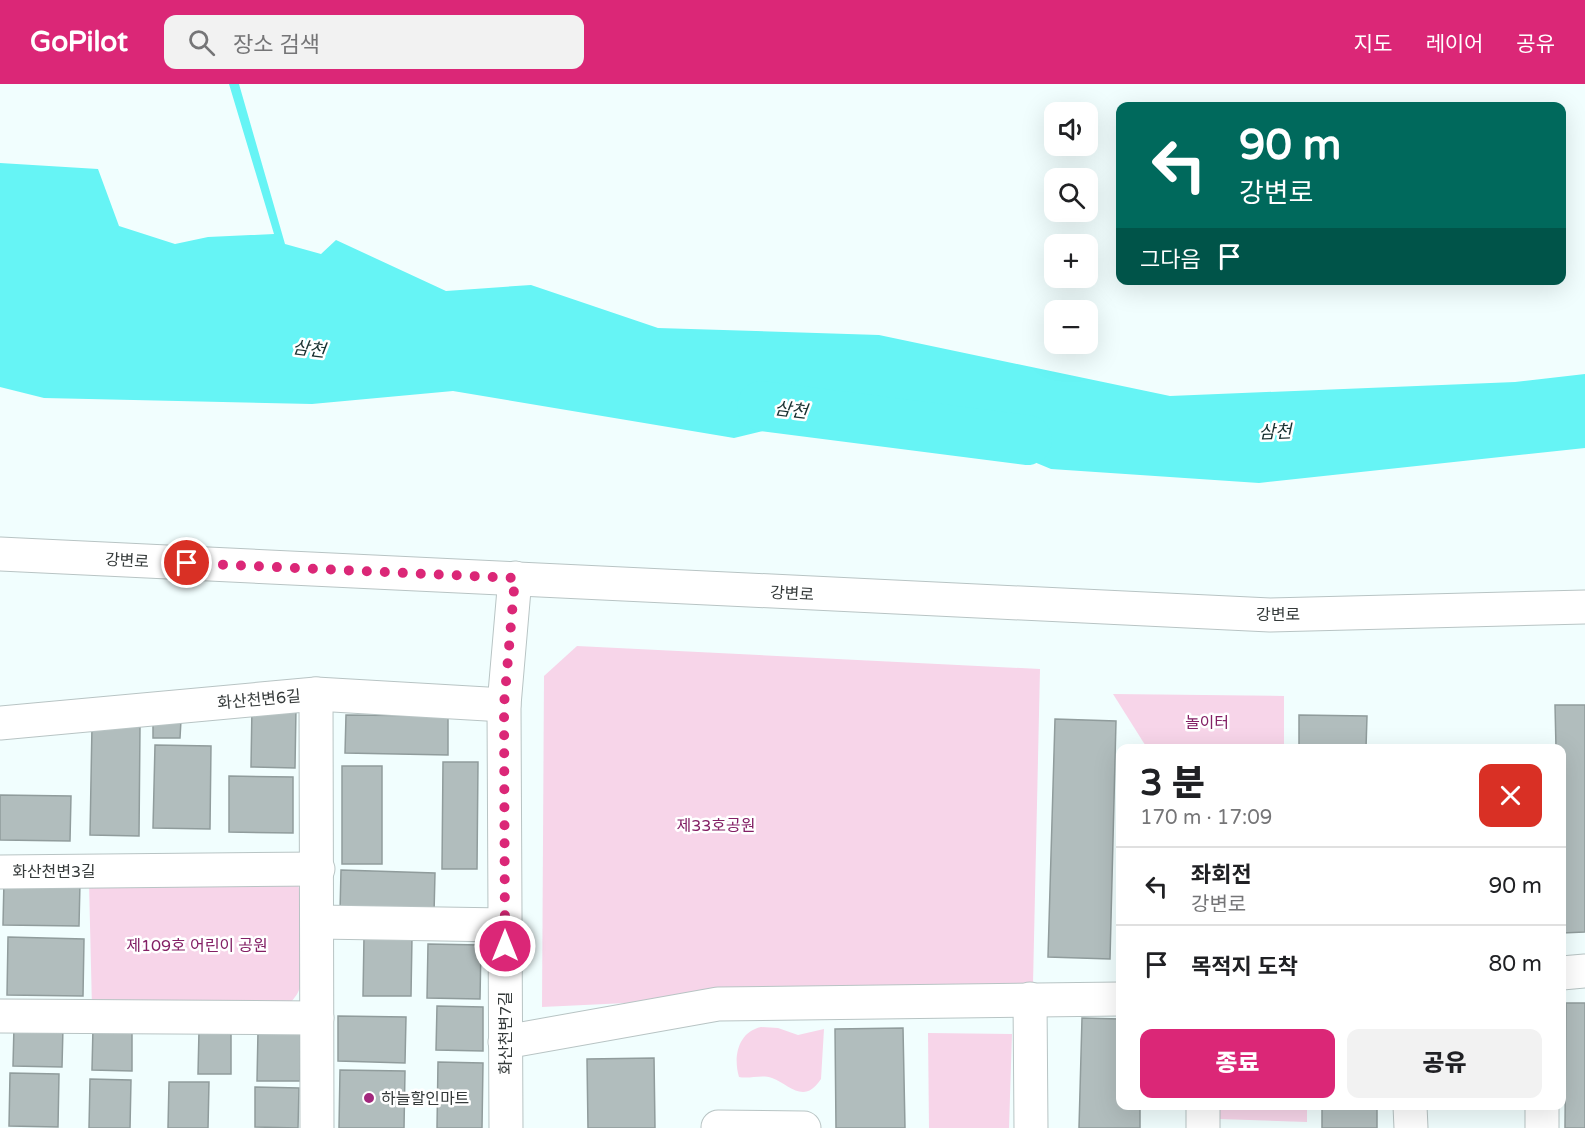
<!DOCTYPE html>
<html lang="ko">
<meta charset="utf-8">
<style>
body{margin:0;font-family:"Varela Round","Noto Sans KR",sans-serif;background:#f2f2f2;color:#202124;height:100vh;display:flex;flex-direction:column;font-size:22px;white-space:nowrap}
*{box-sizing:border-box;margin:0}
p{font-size:20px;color:#757577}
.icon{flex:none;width:33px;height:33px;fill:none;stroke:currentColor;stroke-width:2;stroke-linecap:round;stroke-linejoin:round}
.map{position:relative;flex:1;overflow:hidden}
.drawer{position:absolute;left:1116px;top:660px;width:450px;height:366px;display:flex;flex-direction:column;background:#fff;border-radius:12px;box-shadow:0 6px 24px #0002}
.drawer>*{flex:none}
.top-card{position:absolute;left:1116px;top:18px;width:450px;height:183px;border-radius:12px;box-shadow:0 6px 24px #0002;background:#00695c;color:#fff;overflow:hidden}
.tools{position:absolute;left:1044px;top:18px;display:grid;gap:12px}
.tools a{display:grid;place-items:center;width:54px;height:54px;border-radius:12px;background:#fff;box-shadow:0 6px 24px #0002;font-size:30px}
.pin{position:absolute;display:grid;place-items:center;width:51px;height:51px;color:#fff;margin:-26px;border:3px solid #fff;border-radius:50%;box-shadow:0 2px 6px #0007}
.me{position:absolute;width:66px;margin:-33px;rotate:0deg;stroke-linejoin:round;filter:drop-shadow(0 0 4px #0008)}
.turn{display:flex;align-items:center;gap:21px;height:126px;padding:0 24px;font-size:27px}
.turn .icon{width:78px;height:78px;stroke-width:2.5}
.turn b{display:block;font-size:42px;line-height:51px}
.then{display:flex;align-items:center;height:57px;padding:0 24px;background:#0003;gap:12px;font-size:22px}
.round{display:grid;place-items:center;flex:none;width:63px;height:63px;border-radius:12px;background:#f2f2f2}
.head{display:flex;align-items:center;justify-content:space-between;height:102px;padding:0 24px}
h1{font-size:36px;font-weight:800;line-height:45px}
.primary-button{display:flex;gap:12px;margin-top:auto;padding:12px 24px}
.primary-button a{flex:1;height:69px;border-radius:12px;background:#db2777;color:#fff;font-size:24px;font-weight:800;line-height:69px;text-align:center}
.primary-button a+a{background:#f2f2f2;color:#202124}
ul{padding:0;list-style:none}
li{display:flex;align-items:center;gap:18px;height:78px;padding:0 24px;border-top:2px solid #e0e0e0}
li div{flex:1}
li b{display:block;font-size:22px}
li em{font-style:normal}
header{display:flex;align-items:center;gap:36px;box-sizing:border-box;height:84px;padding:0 30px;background:#db2777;color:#fff}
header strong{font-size:28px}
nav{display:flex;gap:33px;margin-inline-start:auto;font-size:21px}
.search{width:420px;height:54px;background:#f2f2f2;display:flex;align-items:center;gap:15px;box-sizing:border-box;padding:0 21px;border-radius:12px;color:#757577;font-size:22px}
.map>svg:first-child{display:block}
</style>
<header>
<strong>GoPilot</strong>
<div class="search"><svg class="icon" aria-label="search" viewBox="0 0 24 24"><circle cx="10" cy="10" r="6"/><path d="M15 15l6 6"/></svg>장소 검색</div>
<nav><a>지도</a><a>레이어</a><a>공유</a></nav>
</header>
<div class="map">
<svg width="1585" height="1044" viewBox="0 0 1585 1044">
<rect width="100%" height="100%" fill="#f1fefe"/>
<g fill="#f7d5e9">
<path d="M577 562 1040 585 1033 900 542 923 544 592Z"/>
<path d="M1113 610 1284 612V664H1147Z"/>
<path d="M297 797C306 828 310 874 299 906 297 912 290 919 285 925L92 924 89 799Z"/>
<path d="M761 943 778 944 798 951 824 945 821 995C804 1021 790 1001 772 994 762 990 750 995 739 993 733 973 738 948 761 943Z"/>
<path d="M928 949 1012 950 1009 1044H929Z"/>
<path d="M1219 1022H1307V1038L1219 1035Z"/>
</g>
<path fill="#66f4f5" d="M229 0H239L285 160 321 170 336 156 446 207 531 201 658 244 879 251 1170 312 1515 298 1585 290V364L1259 399 1051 385 886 317 734 354 453 307 312 320 44 314 0 303V79L98 85 119 142 175 160 208 153 274 150Z"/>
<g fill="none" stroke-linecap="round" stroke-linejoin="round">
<path stroke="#66f4f5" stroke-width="50" d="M762 322 1027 356"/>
</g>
<g fill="#b1bdbd" stroke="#909c9c" stroke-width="1.5">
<path d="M1555 621H1585V848L1562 849V664H1556Z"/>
<path d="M252 622 296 623 295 684 251 683Z"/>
<path d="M346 631 448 632V671L345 669Z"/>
<path d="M1299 631 1367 632 1366 664H1299Z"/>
<path d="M153 635 181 636 180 654H153Z"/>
<path d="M1055 635 1116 637 1110 875 1048 873Z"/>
<path d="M92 642 140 643 139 752 90 751Z"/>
<path d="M155 661 211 662 210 745 153 744Z"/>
<path d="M443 678H478L477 785H442Z"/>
<rect x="342" y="682" width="40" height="98"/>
<path d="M229 692 293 693V749L229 748Z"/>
<path d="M0 711 71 712 70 757 0 756Z"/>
<path d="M341 786 435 789 434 830 340 828Z"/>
<path d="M4 796 80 798 79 842 3 841Z"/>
<path d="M364 852 412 853 411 912H363Z"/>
<path d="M8 853 84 855 83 912 7 911Z"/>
<path d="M428 860 481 861 480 915 427 914Z"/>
<path d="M1566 919H1585V1044H1565Z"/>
<path d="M437 922 483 923V967L436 966Z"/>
<path d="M338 932 406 933 405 979 338 977Z"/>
<path d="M1082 934 1120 935V1022H1140V1044H1079Z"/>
<path d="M14 942 63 943 62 983 13 982Z"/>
<path d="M93 943H132V987L92 986Z"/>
<path d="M903 944 905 1044H836L835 945Z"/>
<path d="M199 947 231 948V990H198Z"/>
<path d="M258 947H300V997H257Z"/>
<path d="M654 974 655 1044H588L587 975Z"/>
<path d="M438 978 483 979 482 1044H437Z"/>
<path d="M340 986 405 987 404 1044H339Z"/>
<path d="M10 989 59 990 58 1043 9 1042Z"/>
<path d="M90 995 131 996 130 1044H89Z"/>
<path d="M169 998H209L208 1044H168Z"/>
<path d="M255 1003 299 1004 298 1044 255 1043Z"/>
<rect x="1322" y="1022" width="55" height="22"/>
</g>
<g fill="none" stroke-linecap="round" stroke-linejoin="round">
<defs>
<g id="minor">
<path d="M0 470 1270 531 1585 523"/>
<path d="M316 610 317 1044"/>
<path d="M0 639 316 610 504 621"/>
<path d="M0 788 318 785"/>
<path d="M318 838 505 841"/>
<path d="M1562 889 1585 887"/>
<path d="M1030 915 1031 1044"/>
<path d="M0 932 317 934"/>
<path d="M505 958 718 920 1120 915"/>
<path d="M1410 1022 1411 1044"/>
<path d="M718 1043 804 1044"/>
<path d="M506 1044 504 621 515 494"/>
<path d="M1203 1044V1022"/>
<path d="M1542 1044V1022"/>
</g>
</defs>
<use href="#minor" stroke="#b8c4c4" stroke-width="35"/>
<use href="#minor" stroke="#fff" stroke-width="33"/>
</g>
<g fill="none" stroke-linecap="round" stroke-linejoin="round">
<path stroke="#db2777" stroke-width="10" stroke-dasharray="0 18" d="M187 479 515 494 504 621 505 862"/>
</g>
<circle fill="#a2287d" stroke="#fff" stroke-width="2" cx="369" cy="1014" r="6"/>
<g text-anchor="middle" stroke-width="5" stroke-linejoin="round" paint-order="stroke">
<g font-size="16" fill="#353a3a" stroke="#fff">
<text transform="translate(127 476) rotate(3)" y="6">강변로</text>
<text transform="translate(792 509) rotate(3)" y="6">강변로</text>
<text x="1278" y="536">강변로</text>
<text transform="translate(259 615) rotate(-5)" y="6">화산천변6길</text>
<text x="54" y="793">화산천변3길</text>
<text transform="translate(505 949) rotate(-90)" y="6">화산천변7길</text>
</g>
<g font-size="16" fill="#832065" stroke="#fff">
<text x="1207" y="644">놀이터</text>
<text x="716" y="747">제33호공원</text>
<text x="197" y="867">제109호 어린이 공원</text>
</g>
<g font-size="16" fill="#353a3a" stroke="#fff" text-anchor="start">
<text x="381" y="1020">하늘할인마트</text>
</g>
<g font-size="18" font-style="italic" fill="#183030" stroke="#fff">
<text transform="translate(309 265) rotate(7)" y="6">삼천</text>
<text transform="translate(791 326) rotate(7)" y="6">삼천</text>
<text transform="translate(1275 348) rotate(-2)" y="6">삼천</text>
</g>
</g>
</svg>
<div class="tools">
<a><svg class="icon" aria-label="sound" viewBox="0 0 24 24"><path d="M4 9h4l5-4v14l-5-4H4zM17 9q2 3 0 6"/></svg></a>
<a><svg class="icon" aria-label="search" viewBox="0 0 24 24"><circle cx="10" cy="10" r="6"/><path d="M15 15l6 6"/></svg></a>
<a>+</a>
<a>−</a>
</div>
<div class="pin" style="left:187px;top:479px;background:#d93025"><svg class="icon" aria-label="arrive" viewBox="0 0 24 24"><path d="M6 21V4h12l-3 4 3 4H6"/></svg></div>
<svg class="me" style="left:505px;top:862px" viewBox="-20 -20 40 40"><circle r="17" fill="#db2777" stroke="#fff" stroke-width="3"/><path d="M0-11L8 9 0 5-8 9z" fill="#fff"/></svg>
<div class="top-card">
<div class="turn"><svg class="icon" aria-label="left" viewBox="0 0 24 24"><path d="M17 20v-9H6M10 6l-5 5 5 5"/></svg><div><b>90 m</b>강변로</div></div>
<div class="then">그다음<svg class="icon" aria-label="arrive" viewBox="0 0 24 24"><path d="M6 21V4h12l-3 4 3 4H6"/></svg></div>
</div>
<section class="drawer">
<div class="head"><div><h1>3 분</h1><p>170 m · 17:09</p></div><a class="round" style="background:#d93025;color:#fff"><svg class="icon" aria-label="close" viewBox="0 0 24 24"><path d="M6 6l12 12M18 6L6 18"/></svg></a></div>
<ul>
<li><svg class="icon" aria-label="left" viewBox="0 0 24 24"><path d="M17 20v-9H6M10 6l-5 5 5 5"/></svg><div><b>좌회전</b><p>강변로</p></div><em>90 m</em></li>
<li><svg class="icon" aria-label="arrive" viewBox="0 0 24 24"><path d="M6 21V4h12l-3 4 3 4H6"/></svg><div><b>목적지 도착</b></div><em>80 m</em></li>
</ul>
<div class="primary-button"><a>종료</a><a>공유</a></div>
</section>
</div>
